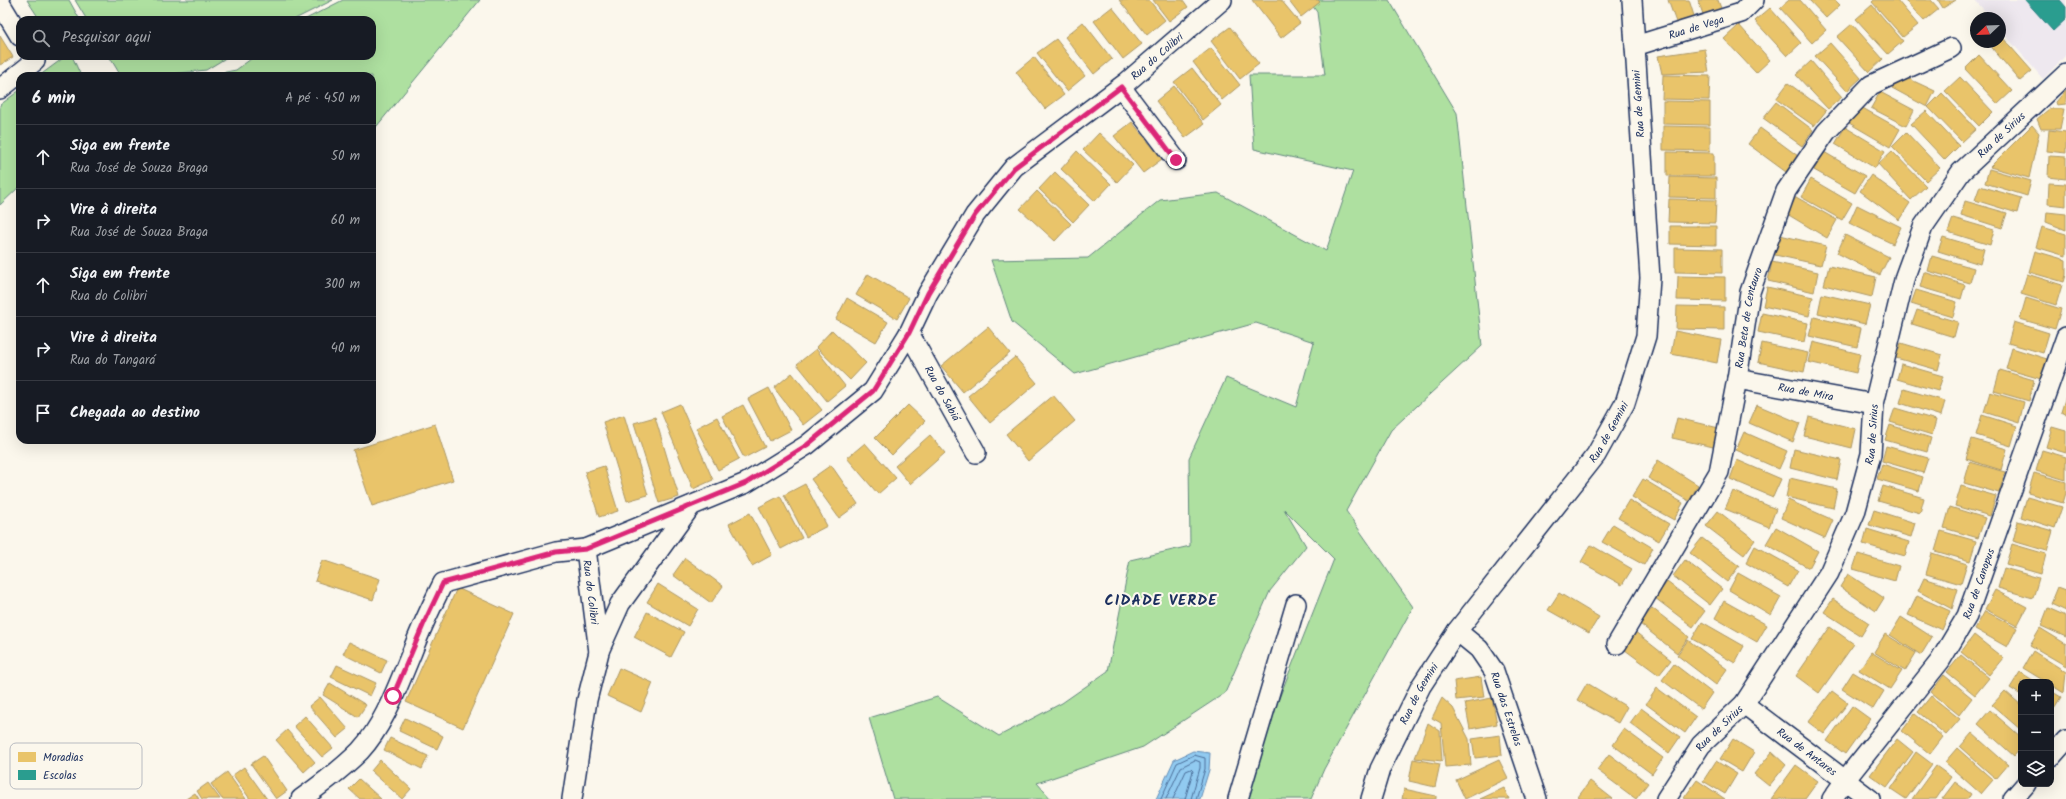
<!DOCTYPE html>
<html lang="pt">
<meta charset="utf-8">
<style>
:root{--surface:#171b24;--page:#242831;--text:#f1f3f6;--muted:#9ea1a6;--line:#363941}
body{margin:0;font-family:Kalam,sans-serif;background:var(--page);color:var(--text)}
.controls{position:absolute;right:12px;bottom:12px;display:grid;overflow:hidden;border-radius:8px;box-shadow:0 4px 16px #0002}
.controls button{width:36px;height:36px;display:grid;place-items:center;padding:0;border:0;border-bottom:1px solid var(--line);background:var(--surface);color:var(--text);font:20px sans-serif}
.compass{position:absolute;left:1970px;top:12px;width:36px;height:36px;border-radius:50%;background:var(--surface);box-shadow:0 4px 16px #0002;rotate:247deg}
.stop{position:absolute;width:12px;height:12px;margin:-9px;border:3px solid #db2777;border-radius:50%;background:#fff}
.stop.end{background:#db2777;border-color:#fff;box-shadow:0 1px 4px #0008}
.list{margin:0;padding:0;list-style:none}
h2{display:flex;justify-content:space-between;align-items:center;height:52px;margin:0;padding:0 16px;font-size:17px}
h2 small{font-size:13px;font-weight:400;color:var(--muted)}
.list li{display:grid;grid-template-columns:26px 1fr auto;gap:12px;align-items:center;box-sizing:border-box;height:64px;padding:0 16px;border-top:1px solid var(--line)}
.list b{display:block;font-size:15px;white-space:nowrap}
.list p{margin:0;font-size:13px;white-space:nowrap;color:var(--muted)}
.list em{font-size:13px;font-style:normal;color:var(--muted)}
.icon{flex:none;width:22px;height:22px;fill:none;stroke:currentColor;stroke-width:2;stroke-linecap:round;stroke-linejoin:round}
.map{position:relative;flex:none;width:2066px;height:799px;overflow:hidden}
.search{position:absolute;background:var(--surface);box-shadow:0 4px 16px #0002;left:16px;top:16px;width:360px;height:44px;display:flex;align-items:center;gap:10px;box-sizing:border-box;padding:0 14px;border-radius:12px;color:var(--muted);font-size:15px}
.panel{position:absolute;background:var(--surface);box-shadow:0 4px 16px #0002;left:16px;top:72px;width:360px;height:372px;border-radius:12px}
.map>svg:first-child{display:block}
.built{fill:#eee8ef}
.green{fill:#aee0a0;stroke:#64887f}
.water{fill:#91caf0;stroke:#628cb6}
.homes{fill:#e9c46a;stroke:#ab9766}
.schools{fill:#2a9d8f;stroke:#267c80}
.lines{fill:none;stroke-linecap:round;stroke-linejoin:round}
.shore{stroke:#4a6d98;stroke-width:1}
.minor-casing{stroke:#1b2f5e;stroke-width:22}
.minor{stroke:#fbf7ec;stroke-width:19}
.route{stroke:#db2777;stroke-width:5}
.labels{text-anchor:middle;stroke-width:4;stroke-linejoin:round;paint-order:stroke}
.street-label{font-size:11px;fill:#1b2f5e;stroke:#fbf7ec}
.district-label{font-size:15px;font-weight:bold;letter-spacing:1px;fill:#1b2f5e;stroke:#fbf7ec}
.key{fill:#fbf7ec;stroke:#b8bbc1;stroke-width:1}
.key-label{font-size:11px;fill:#1b2f5e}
</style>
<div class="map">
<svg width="2066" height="799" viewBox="0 0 2066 799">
<rect width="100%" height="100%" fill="#fbf7ec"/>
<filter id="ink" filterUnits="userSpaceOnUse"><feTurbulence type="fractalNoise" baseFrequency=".025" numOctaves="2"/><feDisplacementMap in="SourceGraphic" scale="8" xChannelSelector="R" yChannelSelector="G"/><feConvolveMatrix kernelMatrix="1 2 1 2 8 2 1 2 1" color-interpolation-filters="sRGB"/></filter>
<g filter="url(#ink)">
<path class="built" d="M1975,0h91v55l-23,24 -43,-50v-11h-9z"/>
<g class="green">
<path d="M27,0h42l11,20h-40z"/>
<path d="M75,0h258l-40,20h-206z"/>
<path d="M343,0h137l-108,132v-56h-166l30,-6 19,-14h117v-36h-68z"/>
<path d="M1308,0h81l68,113 25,233 -91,84 -45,81 67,96 -89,162 -13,30h-63l28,-93 58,-147 -50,-50 22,37 -36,45 -45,102 -82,54 -106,36 14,16h-158l-24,-81 68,-21 62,39 63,-33 46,-32 22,-111 60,-14 -1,-88 37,-80 70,29 18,-65 -58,-19 -181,51 -63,-52 -21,-62 97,-2 72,-58 58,-7 108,58 27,-80 -99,-22 -5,-74h76l-8,-63z"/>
<path d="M66,56h6l9,20h-42z"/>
<path d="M109,56h120l-23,14 -52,6h-33z"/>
<path d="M20,90v96l-20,19v-100z"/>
</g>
<path class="water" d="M1193,751l17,2 -1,17 -9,29h-44l18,-39z"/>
<g class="homes">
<path d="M1119,0h30l16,20 -18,15z"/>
<path d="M1153,0h30l5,7 -19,14z"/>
<path d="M1252,0h29l19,23 -19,15z"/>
<path d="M1288,0h30l2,2 -19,15z"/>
<path d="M1668,0h21l6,19 -18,6z"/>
<path d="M1698,0h20l4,11 -18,6z"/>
<path d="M1789,0h11l26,30 -14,13 -32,-35z"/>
<path d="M1809,0h26l5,5 -14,13z"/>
<path d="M1874,0h23l21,25 -15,12 -31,-35z"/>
<path d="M1905,0h26l8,9 -15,12z"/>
<path d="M1938,0h18l-13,8z"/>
<path d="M1872,5l31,36 -15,13 -32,-35z"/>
<path d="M1112,7l30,37 -19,15 -29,-38z"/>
<path d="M1770,8l31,35 -14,13 -32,-35z"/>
<path d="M1083,22l29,37 -18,15 -29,-37z"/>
<path d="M1852,24l31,35 -14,13 -32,-35z"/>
<path d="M1739,25l31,35 -14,13 -32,-34z"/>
<path d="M1230,27l29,37 -19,15 -29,-38z"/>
<path d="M0,36l13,21 -13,8z"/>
<path d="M2003,38l29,33 -12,10 -28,-33z"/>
<path d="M1056,39l29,37 -18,15 -30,-38z"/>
<path d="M1830,43l31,35 -14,13 -32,-35z"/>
<path d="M1211,48l29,37 -18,15 -29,-38z"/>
<path d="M1705,49l4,23 -47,2 -4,-18z"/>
<path d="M1979,55l33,36 -14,13 -33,-35z"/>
<path d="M1034,57l30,38 -19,14 -29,-37z"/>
<path d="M1811,61l31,36 -14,12 -32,-34z"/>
<path d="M1192,68l29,37 -18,15 -29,-38z"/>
<path d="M1663,75l47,1 -1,24 -47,-1z"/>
<path d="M1905,77l30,14 -8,16 -35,-19z"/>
<path d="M1960,77l33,35 -14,14 -34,-35z"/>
<path d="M1788,83l38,28 -12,15 -38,-27z"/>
<path d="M1174,86l30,38 -19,14 -29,-37z"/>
<path d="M2066,90v14l-9,1 -1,-3z"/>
<path d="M1880,92l34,18 -8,16 -35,-18z"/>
<path d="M1942,93l34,36 -14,13 -34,-35z"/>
<path d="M1663,101l47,1v23l-47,-1z"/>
<path d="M1776,102l37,28 -11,16 -39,-28z"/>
<path d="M1859,106l41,23 -10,18 -41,-24z"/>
<path d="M2049,109h15l-4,20h-19l-4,-10z"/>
<path d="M1926,111l33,35 -14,14 -34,-36z"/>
<path d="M1132,122l30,37 -19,14 -29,-37z"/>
<path d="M2032,125l7,8 -10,45 -39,-11z"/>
<path d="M1663,126l47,1v24l-47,-1z"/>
<path d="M1845,127l40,24 -10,17 -40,-24z"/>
<path d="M1760,128l38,28 -12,16 -38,-28z"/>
<path d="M2049,130l17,2v21l-19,-2z"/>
<path d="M1906,132l34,36 -14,13 -34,-35z"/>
<path d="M1099,133l34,32 -16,17 -34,-32z"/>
<path d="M1077,151l34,33 -16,17 -34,-32z"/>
<path d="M1892,151l34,35 -15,14 -33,-36z"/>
<path d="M1667,152l47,1v23h-47z"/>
<path d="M1824,152l41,24 -10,17 -41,-23z"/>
<path d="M2049,156l17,1v22l-18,-2z"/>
<path d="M1989,169l42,12 -4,15 -42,-13z"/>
<path d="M1055,172l34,33 -16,17 -34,-33z"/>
<path d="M1871,175l39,28 -11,17 -39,-29z"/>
<path d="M1670,177l46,1v20l-47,-1z"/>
<path d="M1811,179l41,24 -10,17 -41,-23z"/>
<path d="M2049,183l17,1v22l-18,-2z"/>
<path d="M1980,186l41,12 -4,15 -42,-13z"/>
<path d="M1037,191l34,33 -16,17 -35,-32z"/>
<path d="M1796,197l41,23 -10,18 -40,-24z"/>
<path d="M1669,199l47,1 -1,23 -47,-1z"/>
<path d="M1965,201l42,12 -5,15 -41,-13z"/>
<path d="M1857,205l44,22 -8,17 -44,-21z"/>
<path d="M2047,212l19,2v16l-20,-8z"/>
<path d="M1953,218l41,12 -4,15 -42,-13z"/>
<path d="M1670,226h46v19l-46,-1z"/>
<path d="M2042,227l24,7v22l-30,-9z"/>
<path d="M1780,235l46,11 -5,19 -46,-10z"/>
<path d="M1845,235l44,22 -9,18 -43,-22z"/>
<path d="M1943,237l41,12 -4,15 -42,-13z"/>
<path d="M1675,248l47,1v24l-47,-1z"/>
<path d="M2035,251l31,9v15l-2,7 -35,-10z"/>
<path d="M1932,256l42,12 -4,15 -42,-12z"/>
<path d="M1772,262l46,10 -4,20 -46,-11z"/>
<path d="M1829,266l47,11 -4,20 -48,-12z"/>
<path d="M1924,272l41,13 -4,14 -41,-12z"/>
<path d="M868,274l41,24 -12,21 -41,-24z"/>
<path d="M2027,274l35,11 -6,20 -35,-11z"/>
<path d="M1678,276l47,1v24l-48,-1z"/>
<path d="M1767,287l46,10 -4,19 -46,-10z"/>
<path d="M1916,290l41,12 -4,15 -42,-13z"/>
<path d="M1822,294l48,11 -5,19 -47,-11z"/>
<path d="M847,298l41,24 -12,20 -40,-23z"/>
<path d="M2026,298l35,11 -6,20 -35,-10z"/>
<path d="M1677,306l47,1v23l-48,-1z"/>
<path d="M1917,310l41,12 -4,15 -42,-13z"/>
<path d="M1762,313l46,10 -4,19 -46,-10z"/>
<path d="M1814,317l47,11 -4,19 -48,-11z"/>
<path d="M2014,322l35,11 -6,20 -35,-10z"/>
<path d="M988,327l22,26 -47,39 -22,-26z"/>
<path d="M832,330l34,33 -16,17 -34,-33z"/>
<path d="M1675,331l46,9 -4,23 -46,-9z"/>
<path d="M1813,342l47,12 -4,19 -48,-11z"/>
<path d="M1762,343l46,10 -4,19 -46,-10z"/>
<path d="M1901,343l41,12 -4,15 -42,-12z"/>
<path d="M2012,348l35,11 -6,20 -35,-10z"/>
<path d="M816,349l29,37 -18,15 -30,-37z"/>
<path d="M1015,357l22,26 -47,40 -22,-27z"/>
<path d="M1901,364l42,12 -5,15 -41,-12z"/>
<path d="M2000,370l34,10 -5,21 -35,-10z"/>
<path d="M792,373l30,37 -19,15 -29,-37z"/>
<path d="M769,388l22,42 -21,11 -22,-42z"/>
<path d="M1904,389l41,12 -4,15 -41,-13z"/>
<path d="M1990,392l34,10 -5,21 -35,-11z"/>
<path d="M1053,395l22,26 -47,40 -22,-27z"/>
<path d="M2066,396v18l-5,-2z"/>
<path d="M680,404l33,76 -20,9 -32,-77z"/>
<path d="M743,405l22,42 -21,11 -22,-42z"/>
<path d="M908,405l17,16 -33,34 -17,-17z"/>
<path d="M1757,405l43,18 -7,19 -44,-19z"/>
<path d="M1895,408l41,12 -4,15 -42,-13z"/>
<path d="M624,415l24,80 -21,6 -24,-79z"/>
<path d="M1982,415l35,11 -6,20 -35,-11z"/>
<path d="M655,417l24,80 -20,6 -25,-80z"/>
<path d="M717,417l22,42 -21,11 -22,-42z"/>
<path d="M1809,417l47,12 -4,19 -48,-12z"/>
<path d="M1677,418l46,11 -5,19 -46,-10z"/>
<path d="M435,424l18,56 -81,26 -19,-56z"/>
<path d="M1890,425l41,13 -4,14 -42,-12z"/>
<path d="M2052,427l14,4v22l-20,-6z"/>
<path d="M1744,432l43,19 -8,18 -43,-19z"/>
<path d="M930,435l15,18 -35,31 -15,-18z"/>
<path d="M1972,439l35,10 -6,21 -35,-11z"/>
<path d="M865,443l31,35 -18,16 -31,-36z"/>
<path d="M1886,446l42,12 -5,15 -41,-12z"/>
<path d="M1794,449l47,11 -4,20 -47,-12z"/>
<path d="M2042,450l24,7v23l-30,-9z"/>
<path d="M1658,460l40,25 -9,16 -41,-23z"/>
<path d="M1737,460l44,19 -8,18 -43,-18z"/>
<path d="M1970,462l35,10 -6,21 -35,-10z"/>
<path d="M1882,464l41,13 -4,14 -42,-12z"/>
<path d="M831,465l27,39 -19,14 -28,-39z"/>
<path d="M604,466l14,45 -19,6 -14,-45z"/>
<path d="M2034,473l32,9v11l-3,10 -35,-10z"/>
<path d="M1790,478l47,11 -4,19 -47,-11z"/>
<path d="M1643,479l40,24 -9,17 -42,-23z"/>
<path d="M805,484l22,42 -21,11 -22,-42z"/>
<path d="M1883,486l41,12 -4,15 -42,-12z"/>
<path d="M1961,486l35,10 -6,20 -35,-10z"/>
<path d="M1733,491l43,18 -7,18 -44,-18z"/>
<path d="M780,496l22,42 -21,11 -22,-42z"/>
<path d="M2027,497l35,10 -7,21 -34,-11z"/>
<path d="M1629,500l40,24 -10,17 -41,-23z"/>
<path d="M1788,500l45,20 -8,18 -44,-20z"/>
<path d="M1950,507l35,11 -7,20 -34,-10z"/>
<path d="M1874,510l41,13 -4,14 -42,-12z"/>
<path d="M1718,511l37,29 -11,15 -38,-29z"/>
<path d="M750,513l22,42 -20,11 -23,-42z"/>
<path d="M2018,521l35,10 -6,20 -34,-10z"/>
<path d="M1613,524l40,24 -9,17 -42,-23z"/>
<path d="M1776,527l42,24 -9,17 -43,-24z"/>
<path d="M1867,529l42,13 -4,14 -42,-12z"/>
<path d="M1941,531l35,10 -6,20 -35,-10z"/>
<path d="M1702,538l37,28 -12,16 -37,-29z"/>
<path d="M2012,544l34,10 -5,20 -35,-10z"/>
<path d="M1591,545l41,24 -10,16 -41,-23z"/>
<path d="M1755,546l43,24 -10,17 -42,-24z"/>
<path d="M1932,553l35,11 -6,20 -35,-10z"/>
<path d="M1858,554l41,12 -4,15 -42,-12z"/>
<path d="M685,558l38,28 -12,17 -38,-28z"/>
<path d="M322,560l58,19 -7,21 -58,-19z"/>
<path d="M1685,560l37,29 -12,16 -37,-29z"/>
<path d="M2004,568l35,10 -6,20 -35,-10z"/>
<path d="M1738,573l43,24 -10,18 -42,-25z"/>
<path d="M1848,574l36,24 -8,13 -36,-24z"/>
<path d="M1924,578l34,11 -6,20 -34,-18z"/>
<path d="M1667,582l38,29 -12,16 -38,-29z"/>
<path d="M658,584l40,25 -10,17 -41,-24z"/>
<path d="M2058,587l8,3v21l-15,-7z"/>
<path d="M457,588l57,26 -51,114 -57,-26z"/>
<path d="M1995,590l32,17 -10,19 -32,-17z"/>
<path d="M1559,593l40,24 -10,16 -41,-23z"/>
<path d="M1917,596l33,15 -8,19 -34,-15z"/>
<path d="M1833,599l36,24 -8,13 -37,-24z"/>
<path d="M1724,601l43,24 -10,17 -42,-24z"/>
<path d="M1652,608l37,29 -12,16 -37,-29z"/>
<path d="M2048,608l18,8v21l-25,-11z"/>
<path d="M1985,611l32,17 -10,19 -32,-18z"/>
<path d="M647,612l37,20 -13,25 -37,-20z"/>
<path d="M1901,617l31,20 -11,18 -31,-20z"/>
<path d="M1702,622l42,24 -9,17 -43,-24z"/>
<path d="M1830,627l24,17 -35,49 -23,-17z"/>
<path d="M2040,628l26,16v22l-36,-21z"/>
<path d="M1634,631l37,29 -12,15 -38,-28z"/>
<path d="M1885,634l31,19 -11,18 -31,-19z"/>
<path d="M1974,635l29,23 -14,17 -28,-23z"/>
<path d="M1688,640l39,29 -11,16 -39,-30z"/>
<path d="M349,642l38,18 -6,13 -38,-19z"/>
<path d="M2033,651l33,21 -2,21 -13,-8v-3h-5l-23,-14z"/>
<path d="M1871,652l31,19 -12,18 -31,-19z"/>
<path d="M1961,655l28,23 -14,17 -28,-23z"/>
<path d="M1674,664l38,29 -11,16 -39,-29z"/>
<path d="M337,665l39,18 -6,13 -39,-19z"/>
<path d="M619,668l34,15 -12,29 -34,-16z"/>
<path d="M1853,672l31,19 -11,18 -31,-20z"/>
<path d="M2020,672l16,10h-15v13l-11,-7z"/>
<path d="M1944,675l28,23 -13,17 -28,-23z"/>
<path d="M1481,677l3,20 -28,3 -2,-19z"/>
<path d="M330,683l36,22 -8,12 -35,-22z"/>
<path d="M1587,683l40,24 -9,16 -41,-23z"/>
<path d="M1657,688l39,29 -11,16 -39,-29z"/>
<path d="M1832,691l16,12 -24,31 -16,-12z"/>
<path d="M2005,691l16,14v25l-29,-25z"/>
<path d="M2051,691l10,6 -10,16z"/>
<path d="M1931,696l29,23 -14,16 -28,-23z"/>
<path d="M320,697l28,32 -11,9 -28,-32z"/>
<path d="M1442,698l11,10 16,31 2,26 -26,2 -4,-44 -9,-5z"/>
<path d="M1492,698l5,26 -27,5 -5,-26z"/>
<path d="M1852,706l18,13 -25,35 -18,-13z"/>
<path d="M1641,708l39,29 -11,16 -39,-30z"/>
<path d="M1990,710l31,27v11l-7,8 -36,-32z"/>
<path d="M1915,714l28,23 -13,17 -28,-23z"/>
<path d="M305,716l28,32 -11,9 -28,-31z"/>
<path d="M405,718l38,18 -6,13 -38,-18z"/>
<path d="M1428,723l12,8 2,30 -27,-3z"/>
<path d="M1624,729l39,29 -11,16 -39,-29z"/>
<path d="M287,730l28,32 -11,10 -28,-32z"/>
<path d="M1972,733l36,32 -12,14 -36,-32z"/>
<path d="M1500,735l2,20 -27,3 -3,-19z"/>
<path d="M390,738l38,18 -6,13 -38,-19z"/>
<path d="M1733,739l21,13 -12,20 -22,-13z"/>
<path d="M1897,739l16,13 -26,35 -17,-12z"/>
<path d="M1957,748l36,32 -12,14 -36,-32z"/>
<path d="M1772,752l14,13 -17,21 -15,-12z"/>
<path d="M1916,752l16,12 -26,35 -15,-10z"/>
<path d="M1609,754l39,29 -12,16 -39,-29z"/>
<path d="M263,756l24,35 -11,8 -25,-35z"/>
<path d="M1413,759l27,5 -5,23 -26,-6z"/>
<path d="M380,760l31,29 -9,10 -31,-28z"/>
<path d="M1499,760l9,18 -43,21 -9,-19z"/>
<path d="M1716,761l21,13 -12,20 -22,-13z"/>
<path d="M1796,765l22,16 -13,18h-34z"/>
<path d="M1936,766l15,11 -15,22h-24z"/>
<path d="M244,767l23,32h-17l-17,-24z"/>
<path d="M227,772l19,27h-24l-11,-15z"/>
<path d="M359,779l22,20h-21l-11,-10z"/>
<path d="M1697,780l28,19h-39l-2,-1z"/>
<path d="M1590,781l23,18h-32l-3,-2z"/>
<path d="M1955,782l16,12 -3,5h-26z"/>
<path d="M208,783l12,16h-18l-5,-8z"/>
<path d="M1504,788l5,11h-29z"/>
<path d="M1404,789l32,7v3h-34z"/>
<path d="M195,793l4,6h-13z"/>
</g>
<path class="schools" d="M2025,0h35l6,7v12l-13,12z"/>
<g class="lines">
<g class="shore">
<path d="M1161,799l16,-36 17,-8 11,3v11l-9,30"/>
<path d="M1166,799l15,-32 14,-7 5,2v6l-9,31"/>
<path d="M1173,799l13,-28 5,-2 2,2 -8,28"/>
</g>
<g class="minor-casing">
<g id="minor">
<path d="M0,3l20,33"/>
<path id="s1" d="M1635,46l106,-33 13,-13"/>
<path d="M1121,87l55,73"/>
<path d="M0,89l35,-28 -3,-5"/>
<path id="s2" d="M909,333l67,120"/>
<path id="s3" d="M1737,379l137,25"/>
<path id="s4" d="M1457,631l22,18 15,22 43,128"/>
<path id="s5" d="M1617,644l102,-172 18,-93 13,-87 36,-101 40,-59 45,-47 80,-37"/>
<path d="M599,651l21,-47 71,-98"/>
<path id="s6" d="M1744,704l126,95"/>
<path d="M2051,757l15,-17"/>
<path id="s7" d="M301,799c21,-15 41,-30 59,-48 25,-27 38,-66 52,-99 9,-24 20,-47 31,-69l113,-31 30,-3 160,-66 61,-38 66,-54 36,-58 19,-40 47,-78 39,-48 113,-85 95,-82"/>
<path d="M572,799l15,-99 12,-48 -13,-103"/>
<path d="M1238,799l58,-195"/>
<path id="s8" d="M1371,799l9,-30 41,-83 36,-55 139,-176 29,-52 21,-67 4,-58 -18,-278"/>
<path id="s9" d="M1666,799l35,-54 43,-41 85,-131 26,-60 16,-59 3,-50 31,-128 18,-49 38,-55 105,-98"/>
<path id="s10" d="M1832,799l14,-20 94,-118 27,-45 99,-279"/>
<path d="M2013,799l13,-15"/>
</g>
</g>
<use href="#minor" class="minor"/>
</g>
</g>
<g class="lines" filter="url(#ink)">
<path class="route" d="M393,696l31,-73 19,-40 113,-31 30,-3 160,-66 61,-38 66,-54 36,-58 19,-40 47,-78 39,-47 107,-81 55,73"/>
</g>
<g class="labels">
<g class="street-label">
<text dy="4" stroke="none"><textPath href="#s1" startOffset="64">Rua de Vega</textPath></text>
<text dy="4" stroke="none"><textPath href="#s7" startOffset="1188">Rua do Colibri</textPath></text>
<text transform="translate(1638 104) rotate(-94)" y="4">Rua de Gemini</text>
<text dy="4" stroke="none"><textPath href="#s9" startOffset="762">Rua de Sirius</textPath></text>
<text dy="4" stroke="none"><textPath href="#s5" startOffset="357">Rua Beta de Centauro</textPath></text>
<text dy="4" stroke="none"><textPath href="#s3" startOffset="70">Rua de Mira</textPath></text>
<text dy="4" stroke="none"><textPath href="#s2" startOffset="69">Rua do Sabiá</textPath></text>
<text dy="4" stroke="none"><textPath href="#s8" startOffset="440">Rua de Gemini</textPath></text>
<text dy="4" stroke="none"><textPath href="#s9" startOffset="426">Rua de Sirius</textPath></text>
<text dy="4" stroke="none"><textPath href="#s10" startOffset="262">Rua de Canopus</textPath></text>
<text transform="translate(591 592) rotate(83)" y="4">Rua do Colibri</text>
<text dy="4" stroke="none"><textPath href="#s8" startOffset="116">Rua de Gemini</textPath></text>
<text dy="4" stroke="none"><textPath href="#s4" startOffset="95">Rua das Estrelas</textPath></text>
<text dy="4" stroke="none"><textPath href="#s9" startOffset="89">Rua de Sirius</textPath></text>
<text dy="4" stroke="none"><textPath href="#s6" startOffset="79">Rua de Antares</textPath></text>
</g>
<g class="district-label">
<text x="1161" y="605">CIDADE VERDE</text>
</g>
</g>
<rect x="10" y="743" width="132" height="46" rx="6" class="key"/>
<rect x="18" y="752" width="18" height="10" fill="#e9c46a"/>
<rect x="18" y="770" width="18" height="10" fill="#2a9d8f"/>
<g class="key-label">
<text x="43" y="761">Moradias</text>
<text x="43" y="779">Escolas</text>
</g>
</svg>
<div class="controls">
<button>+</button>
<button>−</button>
<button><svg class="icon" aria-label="layers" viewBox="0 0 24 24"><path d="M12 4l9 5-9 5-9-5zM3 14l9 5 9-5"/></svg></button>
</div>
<svg class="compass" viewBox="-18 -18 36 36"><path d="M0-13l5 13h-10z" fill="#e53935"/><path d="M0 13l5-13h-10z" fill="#9ea1a6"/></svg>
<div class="stop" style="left:393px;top:696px"></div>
<div class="stop end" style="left:1176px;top:160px"></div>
<div class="search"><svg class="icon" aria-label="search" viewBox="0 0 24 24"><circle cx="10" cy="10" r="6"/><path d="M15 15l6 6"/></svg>Pesquisar aqui</div>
<section class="panel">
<h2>6 min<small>A pé · 450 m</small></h2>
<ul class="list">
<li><svg class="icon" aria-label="ahead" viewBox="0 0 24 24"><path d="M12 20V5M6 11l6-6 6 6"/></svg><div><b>Siga em frente</b><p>Rua José de Souza Braga</p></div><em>50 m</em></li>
<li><svg class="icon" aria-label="right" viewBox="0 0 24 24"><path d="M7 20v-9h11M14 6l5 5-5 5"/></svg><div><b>Vire à direita</b><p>Rua José de Souza Braga</p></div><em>60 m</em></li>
<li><svg class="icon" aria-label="ahead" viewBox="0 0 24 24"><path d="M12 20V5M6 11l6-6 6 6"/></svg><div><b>Siga em frente</b><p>Rua do Colibri</p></div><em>300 m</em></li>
<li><svg class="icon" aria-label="right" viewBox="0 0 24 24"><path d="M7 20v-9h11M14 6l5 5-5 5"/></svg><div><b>Vire à direita</b><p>Rua do Tangará</p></div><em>40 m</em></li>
<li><svg class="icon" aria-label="arrive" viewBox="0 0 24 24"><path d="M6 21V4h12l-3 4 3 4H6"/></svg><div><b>Chegada ao destino</b></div></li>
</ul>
</section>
</div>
